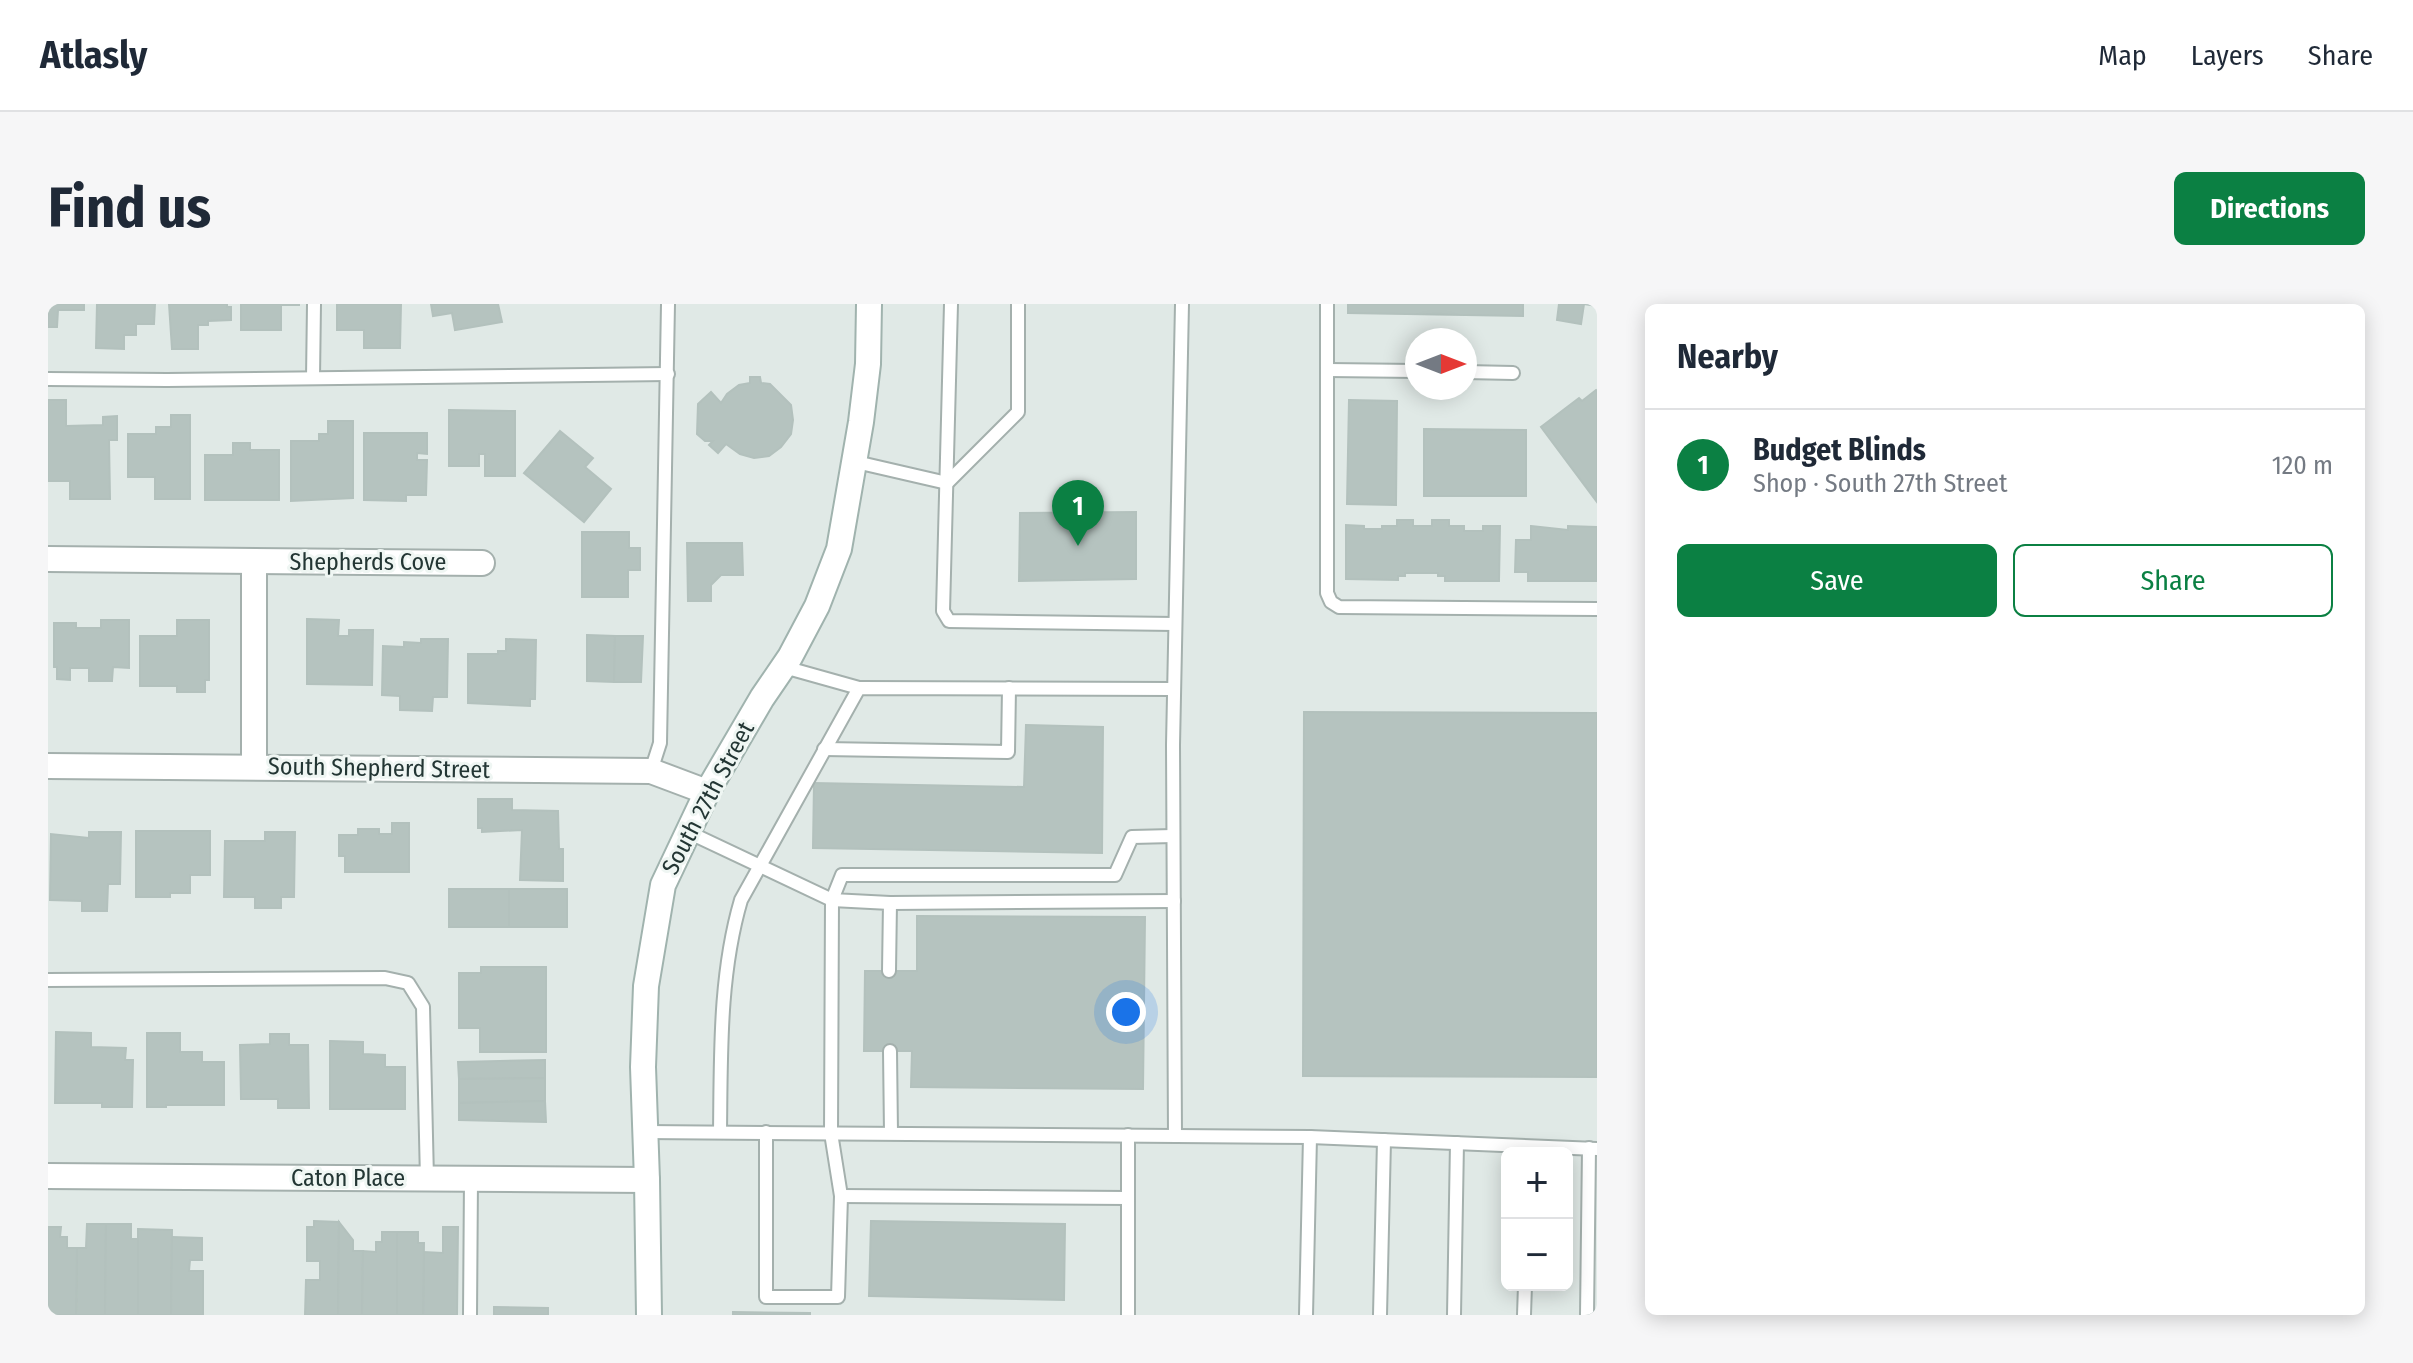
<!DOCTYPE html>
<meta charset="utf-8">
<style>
:root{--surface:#fff;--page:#f6f6f7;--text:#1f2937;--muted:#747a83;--line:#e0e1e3;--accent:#0b8043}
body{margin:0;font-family:"Fira Sans Condensed",sans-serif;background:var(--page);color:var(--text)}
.controls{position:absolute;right:24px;bottom:24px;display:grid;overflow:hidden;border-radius:12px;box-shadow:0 4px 20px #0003}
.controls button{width:72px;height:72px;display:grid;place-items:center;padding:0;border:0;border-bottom:2px solid var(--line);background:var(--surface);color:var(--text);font:40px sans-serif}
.compass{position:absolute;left:1357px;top:24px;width:72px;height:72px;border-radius:50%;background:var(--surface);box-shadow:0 4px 20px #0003;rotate:90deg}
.you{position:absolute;left:1078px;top:708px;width:28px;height:28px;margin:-20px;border:6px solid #fff;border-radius:50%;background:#1a73e8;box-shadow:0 0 0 12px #1a73e833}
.badge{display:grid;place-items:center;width:52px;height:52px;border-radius:50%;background:var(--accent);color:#fff;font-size:26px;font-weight:700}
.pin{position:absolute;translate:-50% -66px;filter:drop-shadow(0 2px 4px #0008)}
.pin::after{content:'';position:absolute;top:42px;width:28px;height:24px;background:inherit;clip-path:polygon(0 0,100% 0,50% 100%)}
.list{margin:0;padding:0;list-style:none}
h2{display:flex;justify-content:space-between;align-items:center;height:104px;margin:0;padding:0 32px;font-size:34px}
h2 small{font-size:26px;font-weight:400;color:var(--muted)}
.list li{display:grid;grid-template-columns:52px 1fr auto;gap:24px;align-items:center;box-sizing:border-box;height:112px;padding:0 32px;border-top:2px solid var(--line)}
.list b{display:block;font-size:30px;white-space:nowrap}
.list p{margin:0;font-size:26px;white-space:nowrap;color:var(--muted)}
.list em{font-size:26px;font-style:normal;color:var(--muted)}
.actions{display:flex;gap:16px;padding:24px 32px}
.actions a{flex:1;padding:18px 0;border:2px solid var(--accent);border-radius:12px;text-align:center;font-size:28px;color:var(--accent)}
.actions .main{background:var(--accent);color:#fff}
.map{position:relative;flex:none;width:1549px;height:1011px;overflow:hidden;border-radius:12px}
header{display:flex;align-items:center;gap:48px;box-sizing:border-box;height:112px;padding:0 40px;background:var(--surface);border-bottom:2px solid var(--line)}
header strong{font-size:38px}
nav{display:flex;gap:44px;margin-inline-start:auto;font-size:28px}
.intro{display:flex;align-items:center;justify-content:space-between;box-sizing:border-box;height:192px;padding:0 48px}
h1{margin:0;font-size:56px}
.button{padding:20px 36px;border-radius:12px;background:var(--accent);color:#fff;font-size:28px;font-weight:700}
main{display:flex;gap:48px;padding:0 48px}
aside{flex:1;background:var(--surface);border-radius:12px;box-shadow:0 4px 20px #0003}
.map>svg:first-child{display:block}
.building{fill:#b5c3bf;stroke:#b3c1bd;stroke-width:2}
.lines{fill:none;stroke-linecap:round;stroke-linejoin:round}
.service-casing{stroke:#a4b0ad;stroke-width:16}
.minor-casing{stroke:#a4b0ad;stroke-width:28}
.secondary-casing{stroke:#a0b3ae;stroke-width:28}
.service{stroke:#fff;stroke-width:12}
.minor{stroke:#fff;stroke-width:24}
.secondary{stroke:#fff;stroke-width:24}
.labels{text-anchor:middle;stroke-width:6;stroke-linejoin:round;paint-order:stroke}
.street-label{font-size:24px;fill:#233634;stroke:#eff6f3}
</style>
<header>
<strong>Atlasly</strong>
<nav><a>Map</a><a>Layers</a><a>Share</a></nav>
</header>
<div class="intro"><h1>Find us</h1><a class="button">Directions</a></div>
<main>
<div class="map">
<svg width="1549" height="1011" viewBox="0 0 1549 1011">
<rect width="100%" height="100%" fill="#e0e9e6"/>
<g class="building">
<path d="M0,0h36v6h-26l-1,17h-9z"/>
<path d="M49,0h58l-1,20h-18v11h-12v14l-28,-1z"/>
<path d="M121,0h58v3h4v13l-23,1v4h-10v24h-26z"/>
<path d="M193,0h58v1h-18v25h-40z"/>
<path d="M289,0h64l-1,44h-36v-18h-27z"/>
<path d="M383,0h67l4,18 -47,8 -3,-17 -19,3z"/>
<path d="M1300,0h175v12l-175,-3z"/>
<path d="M1511,0h38v2l-13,-2 -3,20 -24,-4z"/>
<path d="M702,73h10l1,6 9,1 21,21 2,15 -2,14 -10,13 -12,9 -15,2 -14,-4 -14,-10 -8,9 -9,-8 4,-4h-8l-8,-7 1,-30 13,-12 10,11 6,-9 12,-9 11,-2z"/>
<path d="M1548,86l1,1v111l-56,-75 38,-29 3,3z"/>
<path d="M0,96h18v26l37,-1v-8l14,-1v24h-8l1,59h-40v-18h-22z"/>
<path d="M1301,96l48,1 -1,104 -49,-1z"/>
<path d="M401,106l66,1v65h-30v-22h-6v12h-30z"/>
<path d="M123,111h19v84h-35v-22h-27v-43h28v-7h15z"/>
<path d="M280,117h25v77l-62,3v-60h28v-7h9z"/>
<path d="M1376,125l102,1v66h-102z"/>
<path d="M512,127l33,27 -8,9 26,22 -27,33 -60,-49z"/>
<path d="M316,129h63v21l-10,-1v7h10l-1,35h-20v6l-42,-1z"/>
<path d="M185,139h17v7h29v50h-74v-45h28z"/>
<path d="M1088,208v67l-117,2 1,-68z"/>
<path d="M1349,216h16v6h19v-6h17v6h15v5h19v-5h17l-1,55h-54v-5h-7v-3h-33v3h-7v4l-52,-1v-54l18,1v3h18v-3h15z"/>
<path d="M1483,222l37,4v-4l29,1v54h-69v-9h-13l1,-32h15z"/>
<path d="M534,228h47v16h11v22h-12v27h-46z"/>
<path d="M639,239h55l1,32h-22l-10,10v16h-23z"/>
<path d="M259,315l32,1 -1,16h11v-6h24l-1,55 -65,-1z"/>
<path d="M53,316h28v48l-16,-1 -1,14h-23v-13h-19v12l-13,-1v-12h-3v-44h22v5h25z"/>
<path d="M129,316h32v60h-4v12h-28v-6h-37v-50h37z"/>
<path d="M539,331l28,1 -1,46 -27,-1z"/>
<path d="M567,332h28l-2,46h-27z"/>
<path d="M373,335h27l-1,58h-14l-1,14 -32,-1v-14l-18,-1 1,-49 21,1v-5l17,1z"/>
<path d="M458,335l30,1 -1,59h-5v7l-62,-3v-49h30v-3h8z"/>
<path d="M1256,408l293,1v364l-294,-1z"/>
<path d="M978,421l77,2 -1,126 -289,-5 1,-65 210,4z"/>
<path d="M430,495h34v11l46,1 1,38h4v32l-43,-1 2,-50 -40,2v-4h-4z"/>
<path d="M344,519h17v49h-64v-16h-6v-21h19v-6h21v5h13z"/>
<path d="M88,527h74v44h-20v18h-20v4h-34z"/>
<path d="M41,528h32l-1,52h-12l-1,27h-25v-10l-32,-1 1,-66 38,4z"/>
<path d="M217,528h30l-1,65h-13v11h-26v-11h-31l1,-56h40z"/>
<rect x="401" y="585" width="60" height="38"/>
<rect x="461" y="585" width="58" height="38"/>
<path d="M869,612l228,1 -2,172 -232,-2 1,-36h-48l1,-80h52z"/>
<path d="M433,663h65v85h-66v-24h-21v-55h22z"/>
<path d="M8,728l35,1v14l35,1 -1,12h8l-1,47h-30v-4h-47z"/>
<path d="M99,729h33v19h22v10h22v43h-58v2h-19z"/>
<path d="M222,730h19v11h19l1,63h-31v-9h-37l-1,-54 30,-1z"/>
<path d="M282,737l33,1v12l22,1v12h20v42h-75z"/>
<path d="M497,756v18l-86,1 -1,-17z"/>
<path d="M497,774v23l-86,2v-24z"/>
<path d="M497,797l1,21 -87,-2v-17z"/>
<path d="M266,917l25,1 -1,93h-33l1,-35h14v-19h-13v-34h7z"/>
<path d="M823,917l194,3 -1,76 -195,-4z"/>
<path d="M291,918l14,18v11h10l-1,64h-24z"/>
<path d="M39,920h19l-1,91h-29l1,-67h9z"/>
<path d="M58,920h25v15h7v76h-33z"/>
<path d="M0,923h13l-1,10h7v11h10l-1,67h-28z"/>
<path d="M395,923h15l-1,88h-34l1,-63 19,1z"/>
<path d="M90,925l34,1 -1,85h-33z"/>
<path d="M334,928h15v83h-35l1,-64 13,1v-10h6z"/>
<path d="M349,928h21v11h6l-1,72h-26z"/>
<path d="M124,933l30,1v22h-12l-1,11h14v44h-32z"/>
<path d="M446,1003l54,1v7h-54z"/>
<path d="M685,1008l77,1v2h-77z"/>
</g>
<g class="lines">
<g class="service-casing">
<g id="service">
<path d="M903,0l-8,307 6,10 226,3"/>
<path d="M1279,0v289l4,9 8,5 258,2"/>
<path d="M1280,66l89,1"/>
<path d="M1417,68l48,1"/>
<path d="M265,74l1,-74"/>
<path d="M0,75l119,1 501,-6"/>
<path d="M808,158l91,21 71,-71v-108"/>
<path d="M736,363l75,21"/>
<path d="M776,445l184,3 1,-64"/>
<path d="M603,467l9,-28 8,-439"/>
<path d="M640,528l144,68 -1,233 10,63 -3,101h-72v-165"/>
<path d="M842,599l284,-2"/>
<path d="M841,667l1,-68 -58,-3 10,-25h273l17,-38 41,-1"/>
<path d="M0,676l337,-2 23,5 15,24 4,172"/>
<path d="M842,747l1,82"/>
<path d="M597,828l665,5 287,12"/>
<path d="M672,828c1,-77 -1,-157 21,-232l118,-212 315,1"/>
<path d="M1080,831v180"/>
<path d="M1127,832l-2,-391 9,-441"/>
<path d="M793,892l286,2"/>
<path d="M422,1011l1,-136"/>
<path d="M1258,1011l4,-178"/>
<path d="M1332,1011l4,-175"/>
<path d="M1406,1011l3,-172"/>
<path d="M1476,1011l1,-30"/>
<path d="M1539,1011l2,-167"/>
</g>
</g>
<g class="minor-casing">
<g id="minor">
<path d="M0,255l434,4"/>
<path d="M206,257v206"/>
<path d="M0,462l603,5 56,21"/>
<path d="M0,872l599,4"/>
</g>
</g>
<g class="secondary-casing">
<path id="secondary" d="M601,1011l-2,-135 -4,-113 3,-81 17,-101 44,-93 55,-94 28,-41 27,-51 22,-57 22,-127 7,-58 1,-60"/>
</g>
<use href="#service" class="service"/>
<use href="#minor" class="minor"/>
<use href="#secondary" class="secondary"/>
</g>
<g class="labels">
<g class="street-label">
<text x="320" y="266">Shepherds Cove</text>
<text transform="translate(331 464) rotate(1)" y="8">South Shepherd Street</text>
<text transform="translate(660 494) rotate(-62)" y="8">South 27th Street</text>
<text x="300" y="882">Caton Place</text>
</g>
</g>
</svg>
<div class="controls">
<button>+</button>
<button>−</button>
</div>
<svg class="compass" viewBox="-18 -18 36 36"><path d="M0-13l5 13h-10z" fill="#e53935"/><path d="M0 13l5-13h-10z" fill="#747a83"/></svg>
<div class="you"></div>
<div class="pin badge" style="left:1030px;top:242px">1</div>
</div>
<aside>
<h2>Nearby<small></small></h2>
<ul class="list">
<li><span class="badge">1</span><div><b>Budget Blinds</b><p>Shop · South 27th Street</p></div><em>120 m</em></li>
</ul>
<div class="actions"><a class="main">Save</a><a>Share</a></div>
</aside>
</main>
